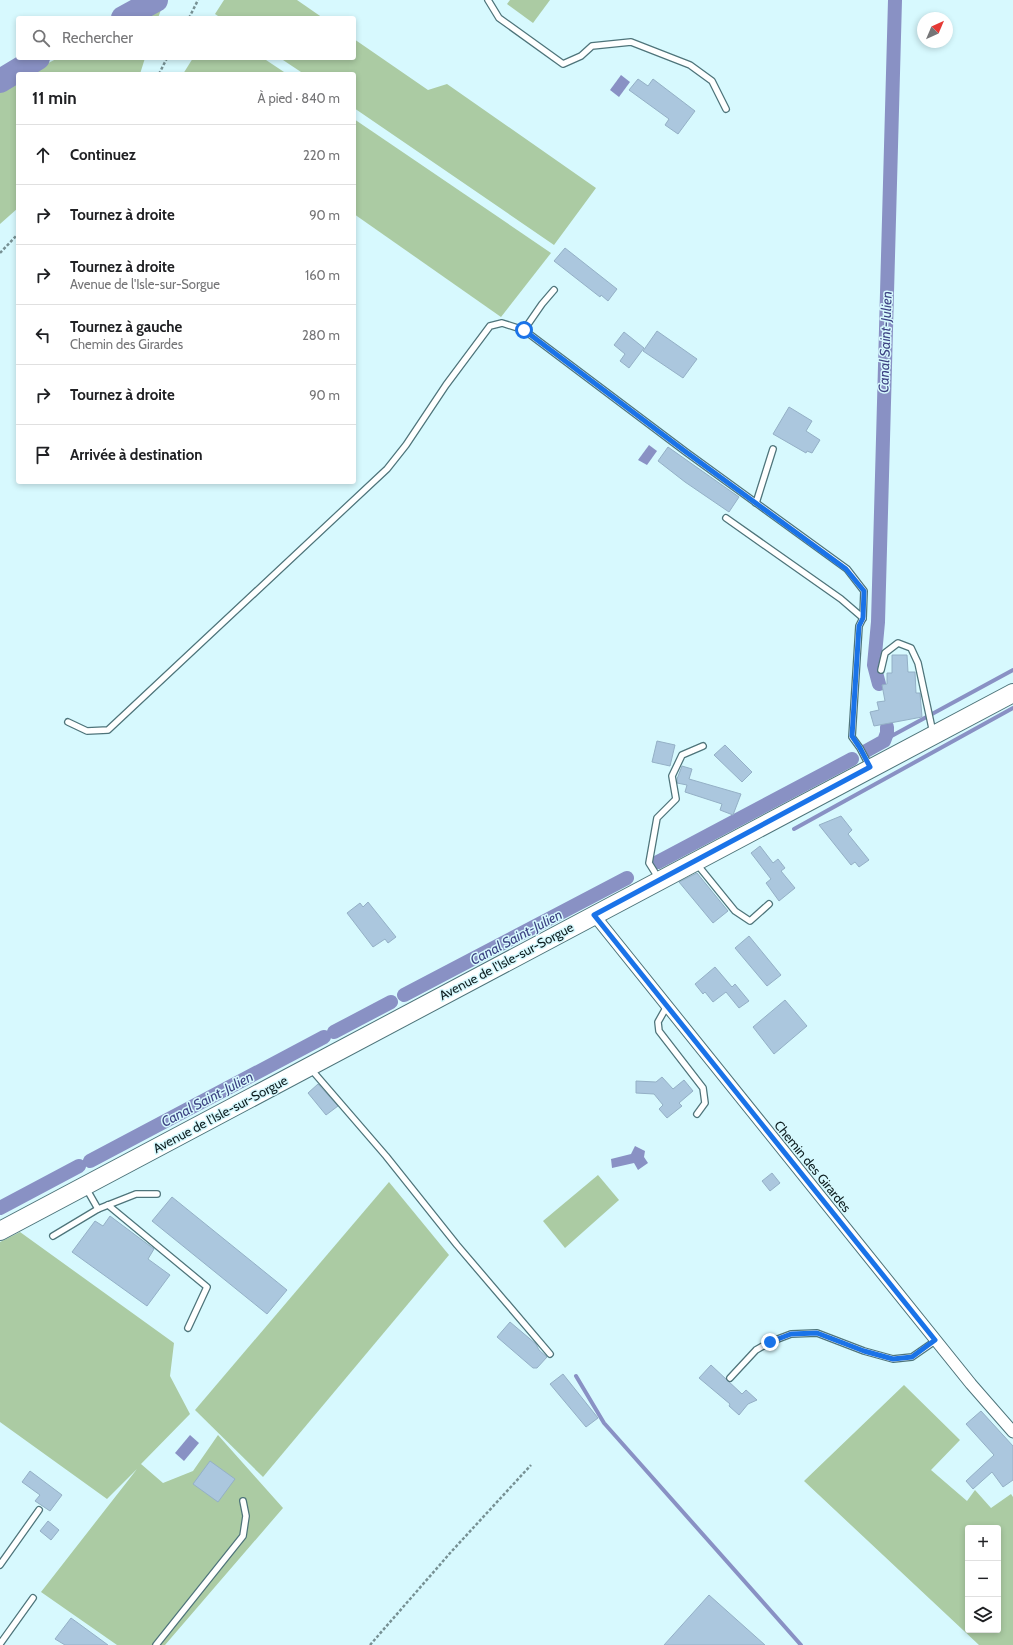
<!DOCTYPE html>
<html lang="fr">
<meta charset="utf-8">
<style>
:root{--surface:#fff;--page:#f2f2f2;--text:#202124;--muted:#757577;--line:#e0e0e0}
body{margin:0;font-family:Cabin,sans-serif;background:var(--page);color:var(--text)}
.controls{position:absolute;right:12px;bottom:12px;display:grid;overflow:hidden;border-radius:4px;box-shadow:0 2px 6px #0003}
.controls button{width:36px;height:36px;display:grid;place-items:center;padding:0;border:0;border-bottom:1px solid var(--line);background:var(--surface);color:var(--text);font:20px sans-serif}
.compass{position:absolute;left:917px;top:12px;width:36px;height:36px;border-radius:50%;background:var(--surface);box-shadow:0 2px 6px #0003;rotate:44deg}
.stop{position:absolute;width:12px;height:12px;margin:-9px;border:3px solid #1a73e8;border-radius:50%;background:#fff}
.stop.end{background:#1a73e8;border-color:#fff;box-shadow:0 1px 4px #0008}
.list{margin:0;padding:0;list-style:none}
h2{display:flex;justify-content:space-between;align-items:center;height:52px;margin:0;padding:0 16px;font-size:17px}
h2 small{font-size:13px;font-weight:400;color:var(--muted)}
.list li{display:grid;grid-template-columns:26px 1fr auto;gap:12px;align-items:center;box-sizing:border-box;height:60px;padding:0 16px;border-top:1px solid var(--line)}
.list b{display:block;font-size:15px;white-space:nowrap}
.list p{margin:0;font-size:13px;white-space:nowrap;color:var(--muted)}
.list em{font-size:13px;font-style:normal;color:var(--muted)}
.icon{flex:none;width:22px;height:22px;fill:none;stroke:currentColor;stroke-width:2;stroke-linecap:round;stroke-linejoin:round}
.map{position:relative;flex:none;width:1013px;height:1645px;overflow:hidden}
.search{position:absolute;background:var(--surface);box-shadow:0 2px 6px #0003;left:16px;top:16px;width:340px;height:44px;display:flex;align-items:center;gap:10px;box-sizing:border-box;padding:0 14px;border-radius:4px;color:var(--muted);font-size:15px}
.panel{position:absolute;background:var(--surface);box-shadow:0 2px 6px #0003;left:16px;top:72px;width:340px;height:412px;border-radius:4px}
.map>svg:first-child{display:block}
.green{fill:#abcba3;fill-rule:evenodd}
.water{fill:#8991c4}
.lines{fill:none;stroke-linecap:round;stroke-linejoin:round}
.stream{stroke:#8991c4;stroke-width:4}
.canal{stroke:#8991c4;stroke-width:14}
.river{stroke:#8991c4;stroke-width:24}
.building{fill:#abc7de;stroke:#94b0c6}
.lane-casing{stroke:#4e747a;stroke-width:8}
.street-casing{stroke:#4e747a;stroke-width:13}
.primary-casing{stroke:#4e747a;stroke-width:20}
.path{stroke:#779194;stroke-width:2.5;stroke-dasharray:3 2;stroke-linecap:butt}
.lane{stroke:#fff;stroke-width:5.5}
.street{stroke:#fff;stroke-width:11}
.primary{stroke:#fff;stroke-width:18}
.route{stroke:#1a73e8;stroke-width:5}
.labels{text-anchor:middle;stroke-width:3;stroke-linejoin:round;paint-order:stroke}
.street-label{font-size:13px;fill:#0e1e20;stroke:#d7f9fe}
.water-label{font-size:14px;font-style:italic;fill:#3d4383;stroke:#d7f9fe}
</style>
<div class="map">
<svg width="1013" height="1645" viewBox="0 0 1013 1645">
<rect width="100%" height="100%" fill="#d7f9fe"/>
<g class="green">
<path d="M224,0h73l26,18h-102l-6,-4z"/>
<path d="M510,0h40l-17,23 -26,-19z"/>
<path d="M162,7l-4,11h-19z"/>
<path d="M354,39l74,51 19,-6 149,104 -42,57 -200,-137v-34h-50l-24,-16h74z"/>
<path d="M58,58h87l-5,16h-113z"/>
<path d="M193,58h70l24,16h-104z"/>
<path d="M18,79v129l-18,16v-134z"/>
<path d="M354,119l197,134 -50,64 -147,-103z"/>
<path d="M598,1175l21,25 -54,48 -22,-27z"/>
<path d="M389,1182l60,73 -186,222 -68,-67z"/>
<path d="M20,1232l154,111 -4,33 20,38 -49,50 22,19 30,-12 25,-36 65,73 -118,137h-48l-76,-53 96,-123 -30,30 -107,-77v-180z"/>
<path d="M904,1385l56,55 -29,30 36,31 8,-11 16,18 20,-14 2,3v148h-34l-175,-164zM968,1528h30v102h-30z"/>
</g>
<g class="water">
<path d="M621,75l9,7 -11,15 -9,-7z"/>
<path d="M649,445l8,6 -10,14 -9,-5z"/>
<path d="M635,1146l10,5 -1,6 4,6 -10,7 -4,-7 -22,5 -1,-9 20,-5z"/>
<path d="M190,1435l9,8 -15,18 -9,-8z"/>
</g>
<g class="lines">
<g class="stream">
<path d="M886,739l127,-69"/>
<path d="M794,829l219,-121"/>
<path d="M576,1376l28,47 197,222"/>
</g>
<g class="canal">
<path d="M879,684l-5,-19 4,-43 17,-622"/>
<path d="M866,751l18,-10 3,-8v-6"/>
<path d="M658,862l194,-103"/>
<path d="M404,995l223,-117"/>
<path d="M334,1032l57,-30"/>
<path d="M90,1161l234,-124"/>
<path d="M0,1208l79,-42"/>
</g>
<g class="river">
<path d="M123,18l33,-18"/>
<path d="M0,81l38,-23"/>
</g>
</g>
<g class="building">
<path d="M638,79l10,7 5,-7 42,32 -17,23 -13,-9 4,-6 -40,-29z"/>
<path d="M565,248l52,41 -9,12 -7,-6 -1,2 -46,-36z"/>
<path d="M657,331l40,28 -14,19 -40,-27z"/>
<path d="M624,332l20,16 -15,20 -9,-7 5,-7 -11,-9z"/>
<path d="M789,407l23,14 -6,10 14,9 -8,13 -5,-2 -1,2 -33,-19z"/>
<path d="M668,447l71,50 -10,15 -44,-30 -27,-21z"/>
<path d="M892,655h15l1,17h7l1,21h4l2,24 -48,9 -4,-14 9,-2 -2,-8 8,-1 -3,-16 5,-1v-11h5z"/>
<path d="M657,741l18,4 -5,21 -18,-4z"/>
<path d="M725,745l27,27 -10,10 -28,-27z"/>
<path d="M682,766l10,3 -3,10 52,15 -8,21 -13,-5 2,-6 -37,-12 2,-7 -10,-2v-4z"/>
<path d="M841,816l11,14 -4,4 21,26 -10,7 -4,-5 -4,3 -32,-40z"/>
<path d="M760,846l13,17 5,-4 7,9 -4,3 14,17 -16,13 -13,-18 5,-4 -20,-26z"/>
<path d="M697,873l31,38 -15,12 -34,-41z"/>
<path d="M368,902l28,35 -8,6 -3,-4 -12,8 -26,-34 13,-10 3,4z"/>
<path d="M749,936l32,39 -14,11 -32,-38z"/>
<path d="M715,967l17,20 3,-3 14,17 -10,7 -13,-16 -13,10 -8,-10 -2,2 -8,-10z"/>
<path d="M785,1000l22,26 -33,28 -21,-27z"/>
<path d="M662,1077l11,12 11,-9 9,11 -14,12 3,3 -15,12 -8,-9 4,-4 -9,-11 -18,-1v-12l20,1z"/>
<path d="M318,1084l20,22 -12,9 -18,-22z"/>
<path d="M772,1173l8,10 -10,8 -8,-10z"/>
<path d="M172,1197l115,93 -20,24 -115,-93z"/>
<path d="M110,1216l44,33 -6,10 22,16 -23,31 -75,-54 23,-31 8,5z"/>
<path d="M510,1322l26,22 3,6 8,7 -10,11h-4l-36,-31z"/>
<path d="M711,1365l31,29 4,-4 11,10 -9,4 -9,11 -10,-9 1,-2 -31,-26z"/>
<path d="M563,1374l35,44 -12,9 -36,-43z"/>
<path d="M981,1411l32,35v34l-10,7 -11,-15 -19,17 -7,-8 28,-26 -28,-31z"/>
<path d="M210,1461l25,18 -17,23 -25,-18z"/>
<path d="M30,1471l32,24 -12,16 -15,-10 5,-6 -18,-13z"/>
<path d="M48,1521l11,9 -8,10 -11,-9z"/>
<path d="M709,1595l56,50h-101z"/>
<path d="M71,1618l7,5 30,22h-43l-10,-6z"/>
</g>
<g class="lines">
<g class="lane-casing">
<g id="lane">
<path d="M488,0l11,18 64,46 18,-8 11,-10 39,-4 59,23 22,16 14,28"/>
<path d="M524,330l162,122 161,117 17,22 -1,27"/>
<path d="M756,503l17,-54"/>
<path d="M726,518l115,81 22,19 -4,8 -7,111 8,11 10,19"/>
<path d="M881,670l4,-17 13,-10 13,5 7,15 15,70"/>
<path d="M68,722l19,9 21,-1 279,-261 19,-24 40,-60 44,-59 12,-3 22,7 18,-26 12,-14"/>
<path d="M696,863l39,48 15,10 19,-17"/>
<path d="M659,879l-10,-16 8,-45 19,-19 -4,-23 10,-21 21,-9"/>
<path d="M667,1006l-9,16 1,9 44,57 2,15 -8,11"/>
<path d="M310,1068l76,88 71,89 93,109"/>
<path d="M86,1188l12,21 38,-15h21"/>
<path d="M108,1205l99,82 -19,41"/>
<path d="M53,1236l45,-27"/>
<path d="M730,1378l26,-28 14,-8 21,-8 26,-1 47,18 29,8 19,-2 23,-16"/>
<path d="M0,1565l39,-55"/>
<path d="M0,1644l33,-46"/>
<path d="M156,1645l87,-109 3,-20 -3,-15"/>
</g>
</g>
<g class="street-casing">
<path id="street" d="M594,915l377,469 42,48"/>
</g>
<g class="primary-casing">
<path id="primary" d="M0,1231l1013,-538"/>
</g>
<g class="path">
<path d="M189,18l9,-18"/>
<path d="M159,74l8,-16"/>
<path d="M0,253l18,-19"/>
<path d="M370,1645l81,-93 80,-87"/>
</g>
<use href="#lane" class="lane"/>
<use href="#street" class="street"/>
<use href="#primary" class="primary"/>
</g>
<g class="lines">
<path class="route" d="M524,330l162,122 160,117 18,22 -1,27 -4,8 -7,110 8,12 10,19 -276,148 341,425 -23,17 -19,2 -29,-8 -47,-18 -26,1 -21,8"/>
</g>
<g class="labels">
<g class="street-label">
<text transform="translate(506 961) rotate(-28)" y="5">Avenue de l'Isle-sur-Sorgue</text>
<text transform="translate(220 1114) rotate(-28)" y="5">Avenue de l'Isle-sur-Sorgue</text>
<text transform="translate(813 1166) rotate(51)" y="5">Chemin des Girardes</text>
</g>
<g class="water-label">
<text transform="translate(885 342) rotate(-88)" y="5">Canal Saint-Julien</text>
<text transform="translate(516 937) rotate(-28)" y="5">Canal Saint-Julien</text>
<text transform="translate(207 1099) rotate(-28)" y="5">Canal Saint-Julien</text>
</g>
</g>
</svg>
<div class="controls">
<button>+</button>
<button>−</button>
<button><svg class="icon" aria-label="layers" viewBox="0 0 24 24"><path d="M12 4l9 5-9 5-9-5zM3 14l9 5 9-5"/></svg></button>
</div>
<svg class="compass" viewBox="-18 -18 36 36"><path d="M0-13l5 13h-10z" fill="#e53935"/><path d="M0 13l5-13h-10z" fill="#757577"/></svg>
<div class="stop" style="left:524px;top:330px"></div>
<div class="stop end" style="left:770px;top:1342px"></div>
<div class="search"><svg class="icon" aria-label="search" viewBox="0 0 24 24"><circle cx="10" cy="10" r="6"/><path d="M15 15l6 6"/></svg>Rechercher</div>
<section class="panel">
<h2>11 min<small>À pied · 840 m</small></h2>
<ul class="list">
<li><svg class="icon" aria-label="ahead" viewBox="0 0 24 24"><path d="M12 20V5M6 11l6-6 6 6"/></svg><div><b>Continuez</b></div><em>220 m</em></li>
<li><svg class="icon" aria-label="right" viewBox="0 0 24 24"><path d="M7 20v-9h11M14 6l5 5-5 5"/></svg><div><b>Tournez à droite</b></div><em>90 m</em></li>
<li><svg class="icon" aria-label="right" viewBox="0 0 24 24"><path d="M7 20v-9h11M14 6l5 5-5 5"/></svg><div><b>Tournez à droite</b><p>Avenue de l'Isle-sur-Sorgue</p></div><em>160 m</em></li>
<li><svg class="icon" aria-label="left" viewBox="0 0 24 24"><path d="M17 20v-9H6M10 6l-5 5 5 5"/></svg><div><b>Tournez à gauche</b><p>Chemin des Girardes</p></div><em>280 m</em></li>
<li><svg class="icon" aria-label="right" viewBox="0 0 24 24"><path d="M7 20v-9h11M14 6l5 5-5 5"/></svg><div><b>Tournez à droite</b></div><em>90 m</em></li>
<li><svg class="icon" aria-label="arrive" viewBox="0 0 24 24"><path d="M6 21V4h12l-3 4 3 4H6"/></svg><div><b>Arrivée à destination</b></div></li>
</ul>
</section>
</div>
